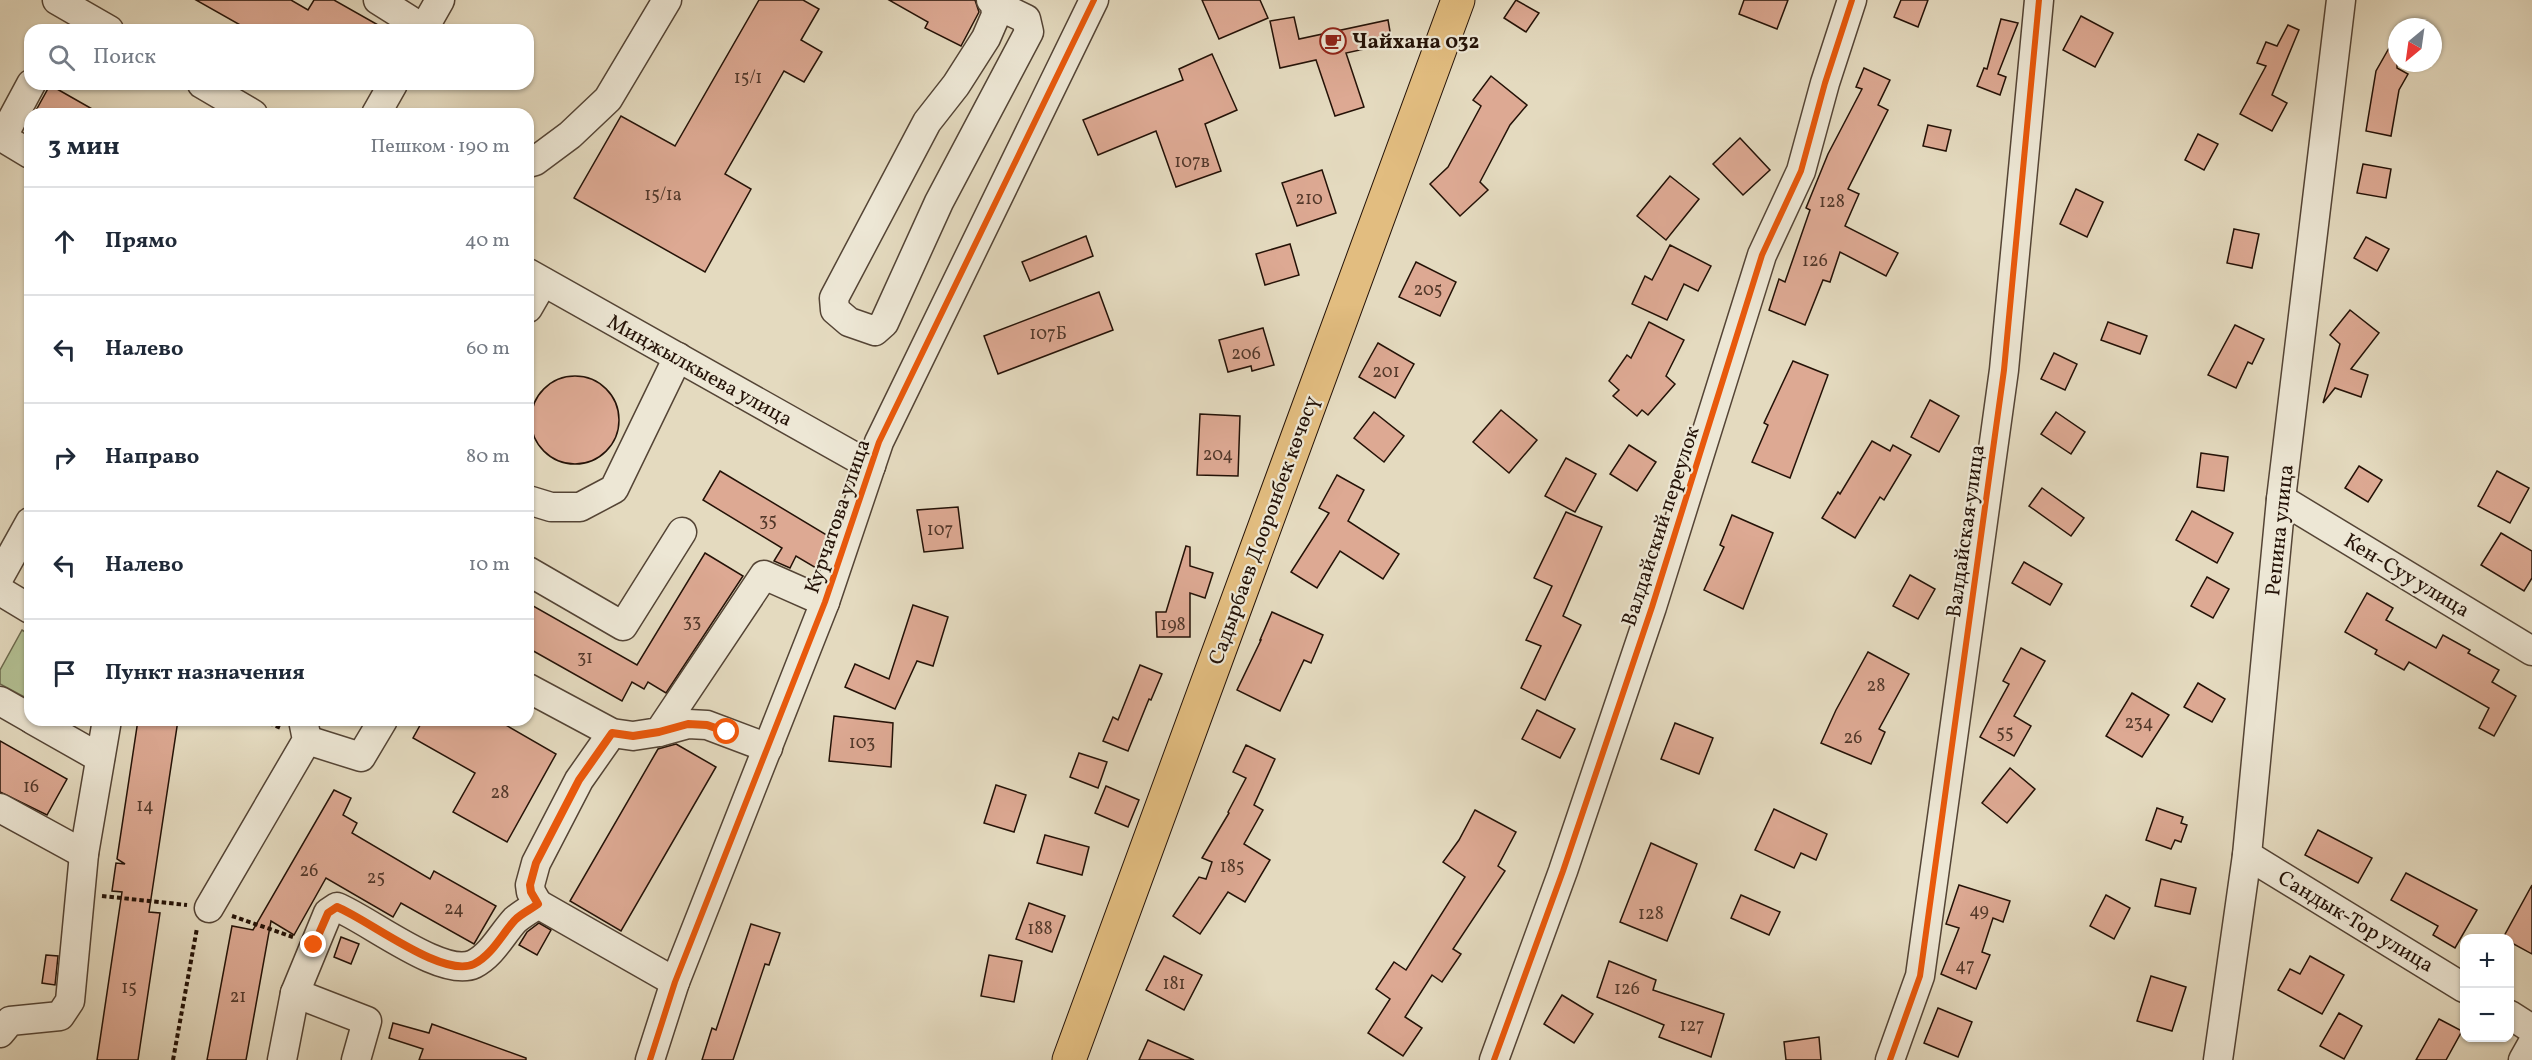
<!DOCTYPE html>
<html lang="ru">
<meta charset="utf-8">
<style>
:root{--surface:#fff;--page:#f2f2f3;--text:#1f2937;--muted:#747a83;--line:#e0e1e3}
body{margin:0;font-family:Vollkorn,serif;background:var(--page);color:var(--text)}
.controls{position:absolute;right:18px;bottom:18px;display:grid;overflow:hidden;border-radius:12px;box-shadow:0 2px 4px #0004}
.controls button{width:54px;height:54px;display:grid;place-items:center;padding:0;border:0;border-bottom:2px solid var(--line);background:var(--surface);color:var(--text);font:30px sans-serif}
.compass{position:absolute;left:2388px;top:18px;width:54px;height:54px;border-radius:50%;background:var(--surface);box-shadow:0 2px 4px #0004;rotate:209deg}
.stop{position:absolute;width:18px;height:18px;margin:-14px;border:4px solid #ea580c;border-radius:50%;background:#fff}
.stop.end{background:#ea580c;border-color:#fff;box-shadow:0 2px 6px #0008}
.list{margin:0;padding:0;list-style:none}
h2{display:flex;justify-content:space-between;align-items:center;height:78px;margin:0;padding:0 24px;font-size:26px}
h2 small{font-size:20px;font-weight:400;color:var(--muted)}
.list li{display:grid;grid-template-columns:39px 1fr auto;gap:18px;align-items:center;box-sizing:border-box;height:108px;padding:0 24px;border-top:2px solid var(--line)}
.list b{display:block;font-size:22px;white-space:nowrap}
.list em{font-size:20px;font-style:normal;color:var(--muted)}
.icon{flex:none;width:33px;height:33px;fill:none;stroke:currentColor;stroke-width:2;stroke-linecap:round;stroke-linejoin:round}
.map{position:relative;flex:none;width:2532px;height:1060px;overflow:hidden}
.search{position:absolute;background:var(--surface);box-shadow:0 2px 4px #0004;left:24px;top:24px;width:510px;height:66px;display:flex;align-items:center;gap:15px;box-sizing:border-box;padding:0 21px;border-radius:18px;color:var(--muted);font-size:22px}
.panel{position:absolute;background:var(--surface);box-shadow:0 2px 4px #0004;left:24px;top:108px;width:510px;height:618px;border-radius:18px}
.map>svg:first-child{display:block}
.green{fill:#b3c093;stroke:#6c694d;stroke-width:1.5}
.building{fill:#dda993;stroke:#241207;stroke-width:1.5}
.lines{fill:none;stroke-linecap:round;stroke-linejoin:round}
.minor-casing{stroke:#544435;stroke-width:31}
.major-casing{stroke:#241207;stroke-width:35}
.path{stroke:#241207;stroke-width:4;stroke-dasharray:4.5 3;stroke-linecap:butt}
.minor{stroke:#ede7d5;stroke-width:28}
.major{stroke:#e2bd80;stroke-width:33}
.cycleway-casing{stroke:#ede7d5;stroke-width:10}
.cycleway{stroke:#e8590c;stroke-width:6}
.route{stroke:#ea580c;stroke-width:8}
.labels{text-anchor:middle;stroke-width:4.5;stroke-linejoin:round;paint-order:stroke}
.number-label{font-size:18px;fill:#52382a}
.poi-label{font-size:21px;font-weight:bold;fill:#241207;stroke:#ede7d5;text-anchor:start}
.street-label{font-size:21px;fill:#241207;stroke:#ede7d5}
</style>
<div class="map">
<svg width="2532" height="1060" viewBox="0 0 2532 1060">
<rect width="100%" height="100%" fill="#e4dabf"/>
<filter id="stains"><feTurbulence type="fractalNoise" baseFrequency=".00333" numOctaves="4"/><feColorMatrix values="0 0 0 0 .2 0 0 0 0 .09 0 0 0 0 .02 0 0 0 .5 -.17"/></filter>
<radialGradient id="worn" r=".72"><stop offset=".6" stop-color="#630" stop-opacity="0"/><stop offset="1" stop-color="#630" stop-opacity=".3"/></radialGradient>
<path class="green" d="M22,630l8,5v65l-30,-16v-14z"/>
<g class="building">
<path d="M196,0h95l17,10 6,-10h20l53,30h-138z"/>
<path d="M759,0h44l16,9 -18,31 21,12 -18,30 -20,-11 -59,103 26,15 -46,83 -131,-74 47,-82 54,30z"/>
<path d="M889,0h86l4,12 -18,34 -36,-18 3,-6z"/>
<path d="M1202,0h58l8,18 -49,21z"/>
<path d="M1516,0l23,13 -13,19 -22,-14z"/>
<path d="M1744,0h44l-11,29 -38,-15z"/>
<path d="M1901,0h27l-10,27 -24,-10z"/>
<path d="M2081,16l32,17 -18,34 -32,-17z"/>
<path d="M1294,17l5,22 89,-19 4,23 -46,10 18,54 -29,9 -19,-56 -36,8 -10,-47z"/>
<path d="M2001,19l17,4 -20,51 8,3 -6,18 -23,-9 7,-18 3,1z"/>
<path d="M2288,25l11,5 -27,65 15,8 -15,28 -32,-17 26,-48 -9,-3 9,-21 11,4z"/>
<path d="M2397,34v34l11,6 -9,16 -8,46 -25,-5 10,-60z"/>
<path d="M1212,54l25,56 -32,14 16,47 -45,16 -20,-56 -58,24 -15,-35 100,-40 -4,-11z"/>
<path d="M1864,68l26,12 -12,25 10,5 -40,79 11,5 -14,32 53,27 -12,23 -46,-24 -10,30 -7,-2 -18,45 -36,-15 10,-31 6,3 25,-72 -4,-2 22,-54 34,-65 -6,-2z"/>
<path d="M1491,76l36,29 -17,20 -30,57 8,8 -28,26 -30,-32 18,-17 33,-61 -8,-6z"/>
<path d="M50,85l51,29h-67z"/>
<path d="M1928,125l23,5 -5,21 -23,-5z"/>
<path d="M2198,134l20,10 -14,26 -19,-10z"/>
<path d="M1740,138l30,32 -27,25 -30,-31z"/>
<path d="M2363,164l28,5 -5,29 -29,-5z"/>
<path d="M1322,170l14,43 -39,13 -15,-43z"/>
<path d="M1670,176l29,23 -33,41 -29,-24z"/>
<path d="M2076,189l27,13 -16,35 -27,-13z"/>
<path d="M2234,229l25,5 -7,34 -25,-5z"/>
<path d="M1086,236l7,20 -63,25 -8,-19z"/>
<path d="M2366,237l23,12 -12,22 -23,-13z"/>
<path d="M1290,244l9,31 -34,10 -9,-31z"/>
<path d="M1670,245l41,21 -13,25 -14,-7 -17,36 -35,-16 13,-28 7,4z"/>
<path d="M1416,262l40,20 -16,34 -41,-19z"/>
<path d="M1099,292l14,38 -115,44 -14,-38z"/>
<path d="M2350,310l29,23 -28,36 17,6 -7,22 -26,-9 -12,15 17,-59 -10,-9z"/>
<path d="M1649,322l35,18 -18,36 9,8 -27,31 -6,-5 -5,6 -24,-20 6,-6 -10,-9 18,-26 4,3z"/>
<path d="M2108,322l39,14 -7,18 -39,-14z"/>
<path d="M2235,325l29,14 -12,25 -4,-2 -12,26 -28,-13z"/>
<path d="M1263,328l11,37 -22,6 -1,-5 -23,6 -9,-32z"/>
<path d="M1378,343l36,21 -19,34 -36,-21z"/>
<path d="M2054,353l23,11 -12,26 -24,-11z"/>
<path d="M1793,361l35,14 -38,103 -38,-16 16,-37 -4,-2z"/>
<circle cx="575" cy="420" r="44"/>
<path d="M1930,400l29,16 -20,36 -28,-15z"/>
<path d="M1501,410l36,30 -28,33 -36,-31z"/>
<path d="M1374,412l30,24 -20,26 -30,-24z"/>
<path d="M2056,412l29,20 -14,22 -30,-20z"/>
<path d="M1200,414l40,2 -2,60 -41,-1z"/>
<path d="M1872,441l18,10 3,-6 18,10 -27,45 -4,-3 -25,41 -33,-20 16,-26 2,2z"/>
<path d="M1629,445l27,17 -19,29 -27,-17z"/>
<path d="M2201,453l27,4 -4,34 -27,-4z"/>
<path d="M1566,458l30,16 -21,38 -30,-16z"/>
<path d="M2359,466l23,14 -14,22 -23,-14z"/>
<path d="M720,471l110,66 -14,31 -20,-12 -6,12 -16,-7 8,-13 -79,-48z"/>
<path d="M2497,471l32,17 -19,35 -32,-17z"/>
<path d="M1337,475l27,15 -16,31 51,33 -16,25 -43,-28 -23,37 -26,-16 38,-59 -10,-5z"/>
<path d="M2042,488l42,30 -13,18 -42,-30z"/>
<path d="M958,507l5,41 -39,4 -7,-42z"/>
<path d="M2192,511l41,22 -16,30 -41,-23z"/>
<path d="M1566,512l36,15 -39,89 18,9 -36,75 -24,-12 20,-42 -15,-6 26,-54 -18,-8z"/>
<path d="M1732,515l41,18 -30,76 -39,-19 20,-43 -4,-2z"/>
<path d="M2501,533l31,18v27l-8,13 -43,-26z"/>
<path d="M1186,546l4,1v19l23,7 -8,25 -15,-5v44h-33l-1,-25h10z"/>
<path d="M705,553l38,23 -77,117 -18,-11 -4,7 -12,-7 -10,19 -94,-53v-45l109,62z"/>
<path d="M2024,562l38,22 -12,21 -38,-22z"/>
<path d="M1910,575l25,14 -17,30 -25,-13z"/>
<path d="M2207,577l22,12 -16,29 -22,-12z"/>
<path d="M2367,593l26,15 -7,12 50,28 7,-13 27,15 -2,3 31,17 -7,12 24,14 -22,40 -15,-8 10,-20 -80,-46 -5,8 -29,-16 2,-4 -32,-18z"/>
<path d="M913,605l35,12 -15,49 -16,-5 -22,48 -50,-22 10,-23 34,15z"/>
<path d="M1272,612l51,23 -12,28 -7,-3 -24,51 -43,-21 24,-50h-1z"/>
<path d="M2021,648l24,13 -31,55 17,10 -17,30 -34,-19 29,-53 -6,-3z"/>
<path d="M1868,652l41,22 -30,55 6,3 -14,32 -50,-21 15,-33z"/>
<path d="M1140,665l22,9 -11,26 -2,-1 -21,52 -25,-10 10,-24 5,3z"/>
<path d="M2198,683l27,16 -13,23 -28,-15z"/>
<path d="M2132,693l37,22 -27,42 -36,-21z"/>
<path d="M1537,710l38,19 -15,29 -38,-19z"/>
<path d="M834,716l59,7 -2,44 -62,-6z"/>
<path d="M138,720h40l-29,192 11,1 -22,147h-41l25,-168 -10,-1 4,-28 9,1 -8,-5z"/>
<path d="M423,720h74l59,34 -49,88 -54,-30 22,-39 -62,-35z"/>
<path d="M1675,723l38,15 -14,36 -38,-15z"/>
<path d="M0,741l67,38 -20,36 -47,-23z"/>
<path d="M676,744l40,23 -95,164 -51,-30 88,-152z"/>
<path d="M1246,745l29,14 -21,46 9,5 -19,34 26,16 -25,42 -17,-10 -28,42 -27,-18 26,-39 7,2 6,-17 -10,-4 27,-45 -1,-1 18,-34 -13,-6z"/>
<path d="M1079,753l28,9 -9,26 -28,-11z"/>
<path d="M2010,768l25,21 -28,34 -25,-20z"/>
<path d="M996,785l30,10 -12,37 -30,-9z"/>
<path d="M1106,786l33,14 -11,27 -33,-14z"/>
<path d="M334,790l17,8 -8,17 14,8 -5,10 78,46 4,-8 62,35 -22,38 -73,-41 -8,14 -67,-39 -32,57 -23,-14 -25,139h-39l25,-134 21,4z"/>
<path d="M2157,808l26,9 -2,6 6,2 -6,17 -6,-2 -4,9 -25,-9z"/>
<path d="M1774,809l53,25 -11,26 -15,-7 -7,15 -39,-18z"/>
<path d="M1475,810l41,22 -18,34 7,5 -52,78 8,5 -19,28 -10,-7 -27,42 17,11 -19,28 -35,-23 22,-34 -14,-10 18,-27 12,8 59,-93 -22,-15 16,-22z"/>
<path d="M2318,830l54,28 -14,25 -53,-28z"/>
<path d="M1045,835l44,12 -7,28 -45,-12z"/>
<path d="M1651,843l46,21 -30,77 -47,-19z"/>
<path d="M2406,873l71,37 -22,38 -22,-13 5,-9 -47,-26z"/>
<path d="M2161,879l35,9 -6,26 -35,-8z"/>
<path d="M1959,885l51,16 -7,21 -10,-4 -11,34 8,3 -14,34 -35,-15 18,-46 -13,-4z"/>
<path d="M2532,885v69l-22,-12v-3l-7,-1z"/>
<path d="M1741,895l39,17 -11,23 -38,-17z"/>
<path d="M2106,895l24,13 -16,31 -24,-13z"/>
<path d="M1029,903l36,13 -13,36 -36,-13z"/>
<path d="M539,923l12,7 -14,25 -18,-10 8,-13z"/>
<path d="M751,924l29,9 -11,32 -4,-1 -32,96h-31l10,-32 4,2z"/>
<path d="M341,937l18,7 -8,20 -17,-7z"/>
<path d="M46,955l12,1 -3,29 -13,-2z"/>
<path d="M989,955l33,6 -8,41 -33,-6z"/>
<path d="M1164,956l38,19 -18,35 -38,-20z"/>
<path d="M2310,956l34,19 -22,39 -44,-24 12,-21 10,5z"/>
<path d="M1609,961l47,19 -3,10 71,24 -13,43 -52,-20 5,-12 -67,-28z"/>
<path d="M2151,976l35,11 -14,44 -35,-10z"/>
<path d="M1562,995l31,19 -19,29 -30,-19z"/>
<path d="M1938,1008l34,14 -14,35 -34,-14z"/>
<path d="M2339,1013l23,13 -18,33 -24,-13z"/>
<path d="M2439,1019l23,12 -16,29h-30z"/>
<path d="M393,1023l36,10 3,-9 94,34v2h-107l4,-11 -34,-11z"/>
<path d="M1819,1037l2,23h-35l-2,-18z"/>
<path d="M1148,1040l46,20h-55z"/>
</g>
<g class="lines">
<g class="minor-casing">
<g id="minor">
<path d="M57,0l52,30"/>
<path d="M378,0l46,29"/>
<path d="M991,0l4,4 31,15 3,13 -90,170 -55,121 -9,8 -26,-9 -14,-12 -1,-12 93,-176 29,-37 30,-47 10,-23 -1,-11"/>
<path d="M423,30l17,-30"/>
<path d="M202,84l51,30"/>
<path d="M376,114l17,-30"/>
<path d="M0,136l30,18"/>
<path d="M2,138l29,-54"/>
<path d="M528,163l7,-2 35,-26 38,-36 59,-99"/>
<path d="M528,273l343,193"/>
<path d="M528,308l15,-26"/>
<path d="M2281,499l251,152"/>
<path d="M528,500l23,7h29l34,-18 64,-132"/>
<path d="M528,571l95,55 59,-94"/>
<path d="M0,576l30,-54"/>
<path d="M0,591l30,18"/>
<path d="M528,688l84,45 21,3 26,-4 105,-157 61,27"/>
<path d="M0,701l30,17"/>
<path d="M33,720l67,38"/>
<path d="M659,732l29,-8 19,1 61,23"/>
<path d="M307,740l54,17 22,-37"/>
<path d="M0,808l84,46"/>
<path d="M2247,855l217,133"/>
<path d="M538,904l-7,-12 -1,-7 6,-22 43,-83 33,-47"/>
<path d="M209,908l98,-168 -4,-20"/>
<path d="M2510,1015l22,14"/>
<path d="M0,1033l10,-12 50,-5 10,-15 14,-147 23,-134"/>
<path d="M282,1060l13,-67"/>
<path d="M356,1060l11,-39 -72,-28 33,-80 9,-6c32,13 106,72 137,57 18,-9 28,-30 41,-44 7,-6 16,-11 23,-16l137,78"/>
<path d="M650,1060l25,-78 150,-380 54,-160 215,-442"/>
<path d="M1494,1060l69,-189 89,-264 110,-352 39,-84 24,-88 27,-83"/>
<path d="M1890,1060l30,-84 84,-606 35,-370"/>
<path d="M2218,1060l29,-205 34,-356 60,-499"/>
<path d="M2523,1060l9,-16"/>
</g>
</g>
<g class="major-casing">
<path id="major" d="M1069,1060l389,-1060"/>
</g>
<g class="path">
<path d="M262,720l19,8"/>
<path d="M102,896l85,9"/>
<path d="M232,916l61,21"/>
<path d="M173,1060l24,-132"/>
</g>
<use href="#minor" class="minor"/>
<use href="#major" class="major"/>
<g class="cycleway-casing">
<g id="cycleway">
<path d="M650,1060l25,-78 150,-380 54,-160 215,-442"/>
<path d="M1494,1060l69,-189 89,-264 110,-352 39,-84 24,-88 27,-83"/>
<path d="M1890,1060l30,-84 84,-606 35,-370"/>
</g>
</g>
<use href="#cycleway" class="cycleway"/>
</g>
<g class="lines">
<path class="route" d="M314,945l14,-32 9,-6c32,13 106,72 137,57 18,-9 28,-30 41,-44 6,-6 16,-11 23,-16l-7,-12 -1,-7 6,-22 43,-83 33,-47 21,3 26,-4 29,-8 19,1 20,7"/>
</g>
<defs>
<g id="cafe-ring" transform="scale(1.35)"><circle r="9.5" fill="#ede7d5" stroke="#8f2418" stroke-width="1.5"/><path d="M-5.5-4.5H6V0H3Q3 3.5 0 3.5H-2.5Q-5.5 3.5-5.5 0ZM3-3.2v2h1.7v-2ZM-6 4.5H4V6H-6Z" fill="#8f2418"/></g>
</defs>
<g fill-rule="evenodd">
<use href="#cafe-ring" x="1333" y="41"/>
</g>
<g class="labels">
<g class="number-label">
<text x="748" y="83">15/1</text>
<text x="1192" y="167">107в</text>
<text x="663" y="200">15/1а</text>
<text x="1309" y="204">210</text>
<text x="1832" y="207">128</text>
<text x="1815" y="266">126</text>
<text x="1428" y="295">205</text>
<text x="1048" y="339">107Б</text>
<text x="1246" y="359">206</text>
<text x="1386" y="377">201</text>
<text x="1218" y="460">204</text>
<text x="768" y="526">35</text>
<text x="940" y="535">107</text>
<text x="692" y="627">33</text>
<text x="1173" y="630">198</text>
<text x="585" y="663">31</text>
<text x="1876" y="691">28</text>
<text x="2139" y="728">234</text>
<text x="2005" y="738">55</text>
<text x="1853" y="743">26</text>
<text x="862" y="748">103</text>
<text x="31" y="792">16</text>
<text x="500" y="798">28</text>
<text x="145" y="811">14</text>
<text x="1232" y="872">185</text>
<text x="309" y="876">26</text>
<text x="376" y="883">25</text>
<text x="454" y="914">24</text>
<text x="1979" y="916">49</text>
<text x="1651" y="919">128</text>
<text x="1040" y="934">188</text>
<text x="1965" y="971">47</text>
<text x="1174" y="989">181</text>
<text x="129" y="993">15</text>
<text x="1627" y="994">126</text>
<text x="238" y="1002">21</text>
<text x="1692" y="1031">127</text>
</g>
<g class="poi-label">
<text x="1352" y="48">Чайхана 032</text>
</g>
<g class="street-label">
<text transform="translate(700 370) rotate(29)" y="7">Миңжылкыева улица</text>
<text transform="translate(837 516) rotate(-71)" y="7">Курчатова улица</text>
<text transform="translate(1660 526) rotate(-72)" y="7">Валдайский переулок</text>
<text transform="translate(1263 530) rotate(-70)" y="7">Садырбаев Дооронбек көчөсү</text>
<text transform="translate(2279 530) rotate(-84)" y="7">Репина улица</text>
<text transform="translate(1965 531) rotate(-82)" y="7">Валдайская улица</text>
<text transform="translate(2407 575) rotate(31)" y="7">Кен-Суу улица</text>
<text transform="translate(2356 921) rotate(31)" y="7">Сандык-Тор улица</text>
</g>
</g>
<rect width="100%" height="100%" filter="url(#stains)"/>
<rect width="100%" height="100%" fill="url(#worn)"/>
</svg>
<div class="controls">
<button>+</button>
<button>−</button>
</div>
<svg class="compass" viewBox="-18 -18 36 36"><path d="M0-13l5 13h-10z" fill="#e53935"/><path d="M0 13l5-13h-10z" fill="#747a83"/></svg>
<div class="stop" style="left:727px;top:732px"></div>
<div class="stop end" style="left:314px;top:945px"></div>
<div class="search"><svg class="icon" aria-label="search" viewBox="0 0 24 24"><circle cx="10" cy="10" r="6"/><path d="M15 15l6 6"/></svg>Поиск</div>
<section class="panel">
<h2>3 мин<small>Пешком · 190 m</small></h2>
<ul class="list">
<li><svg class="icon" aria-label="ahead" viewBox="0 0 24 24"><path d="M12 20V5M6 11l6-6 6 6"/></svg><div><b>Прямо</b></div><em>40 m</em></li>
<li><svg class="icon" aria-label="left" viewBox="0 0 24 24"><path d="M17 20v-9H6M10 6l-5 5 5 5"/></svg><div><b>Налево</b></div><em>60 m</em></li>
<li><svg class="icon" aria-label="right" viewBox="0 0 24 24"><path d="M7 20v-9h11M14 6l5 5-5 5"/></svg><div><b>Направо</b></div><em>80 m</em></li>
<li><svg class="icon" aria-label="left" viewBox="0 0 24 24"><path d="M17 20v-9H6M10 6l-5 5 5 5"/></svg><div><b>Налево</b></div><em>10 m</em></li>
<li><svg class="icon" aria-label="arrive" viewBox="0 0 24 24"><path d="M6 21V4h12l-3 4 3 4H6"/></svg><div><b>Пункт назначения</b></div></li>
</ul>
</section>
</div>
